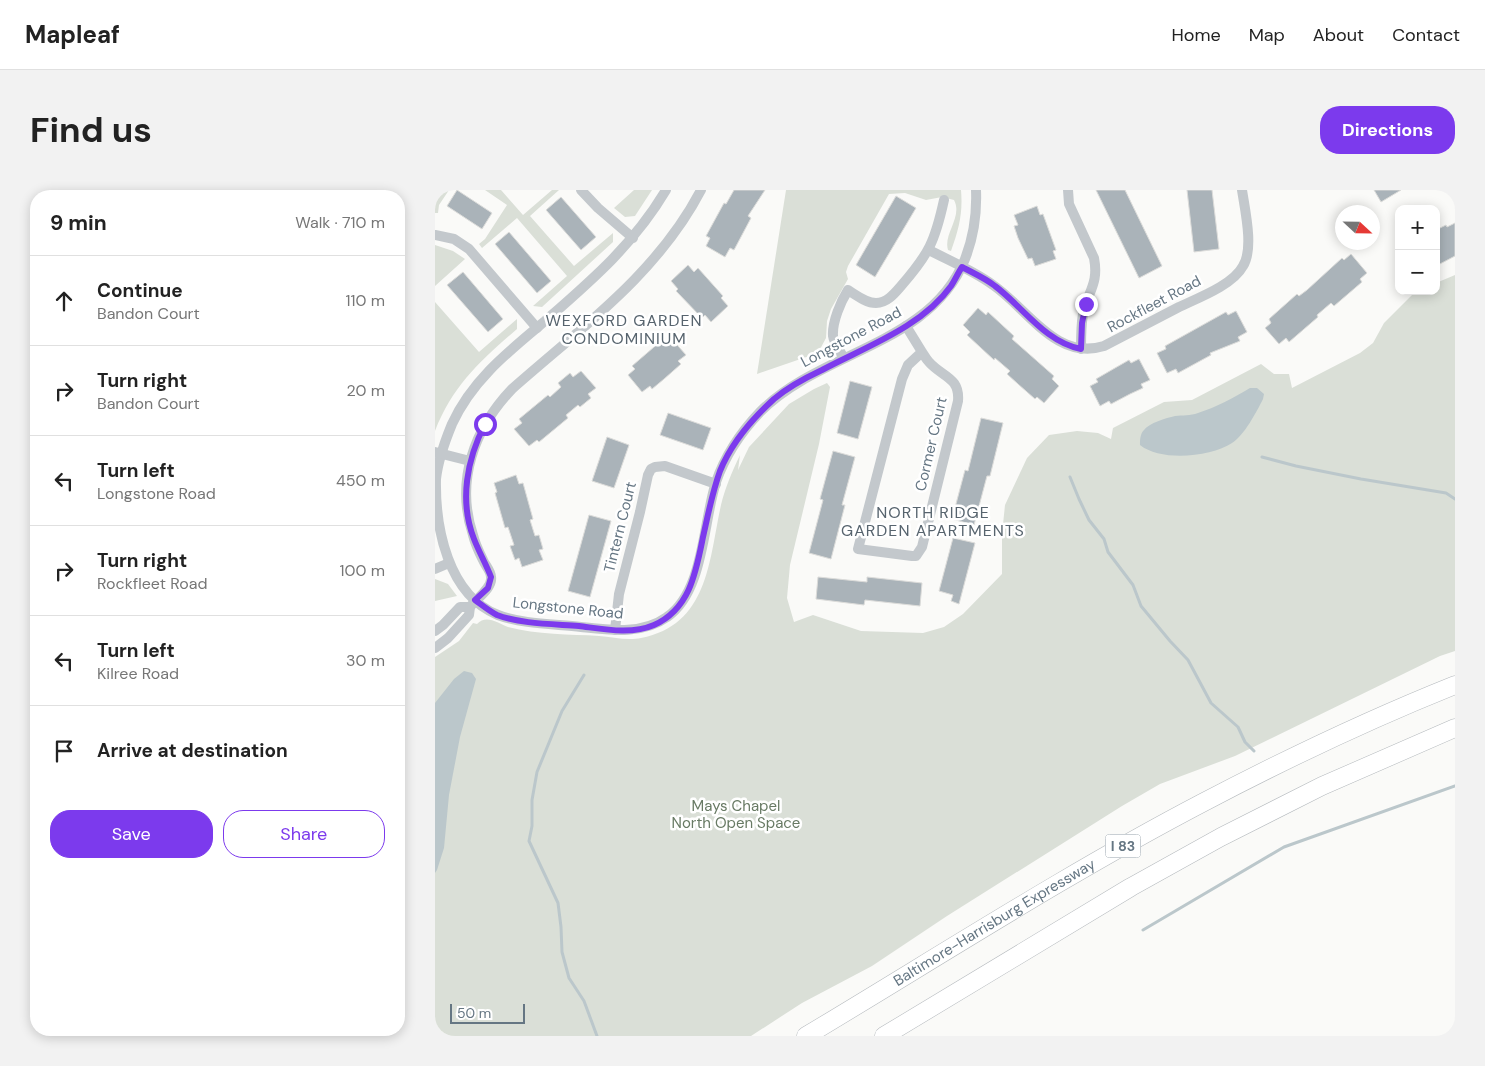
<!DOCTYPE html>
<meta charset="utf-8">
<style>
:root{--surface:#fff;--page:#f2f2f2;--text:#222;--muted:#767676;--line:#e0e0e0;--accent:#7c3aed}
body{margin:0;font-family:"DM Sans",sans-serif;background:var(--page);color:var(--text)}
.controls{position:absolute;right:15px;top:15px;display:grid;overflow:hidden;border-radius:10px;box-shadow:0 2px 12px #0003}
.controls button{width:45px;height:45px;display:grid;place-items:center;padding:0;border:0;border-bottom:1px solid var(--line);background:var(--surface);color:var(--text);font:25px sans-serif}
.compass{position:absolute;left:900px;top:15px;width:45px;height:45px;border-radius:50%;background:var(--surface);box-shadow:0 2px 12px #0003;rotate:112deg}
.scale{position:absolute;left:15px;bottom:12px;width:75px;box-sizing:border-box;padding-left:5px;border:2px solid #657683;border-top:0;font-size:14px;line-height:18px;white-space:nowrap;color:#657683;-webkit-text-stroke:4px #fff;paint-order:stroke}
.stop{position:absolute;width:15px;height:15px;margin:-11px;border:4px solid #7c3aed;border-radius:50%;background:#fff}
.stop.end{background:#7c3aed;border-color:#fff;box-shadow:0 1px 5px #0008}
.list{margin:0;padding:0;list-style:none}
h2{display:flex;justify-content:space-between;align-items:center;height:65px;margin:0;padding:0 20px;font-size:21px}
h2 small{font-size:16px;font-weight:400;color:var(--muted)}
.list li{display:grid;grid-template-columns:32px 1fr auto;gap:15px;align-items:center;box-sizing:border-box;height:90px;padding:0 20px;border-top:1px solid var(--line)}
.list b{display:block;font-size:19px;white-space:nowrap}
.list p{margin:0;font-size:16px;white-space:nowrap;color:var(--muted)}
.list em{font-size:16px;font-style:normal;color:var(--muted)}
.actions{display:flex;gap:10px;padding:15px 20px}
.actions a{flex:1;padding:11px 0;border:1px solid var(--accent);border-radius:20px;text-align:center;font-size:18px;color:var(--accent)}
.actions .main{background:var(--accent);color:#fff}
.icon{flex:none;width:28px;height:28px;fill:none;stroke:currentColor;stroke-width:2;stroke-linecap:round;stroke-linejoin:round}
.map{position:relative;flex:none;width:1020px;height:846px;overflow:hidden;border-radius:20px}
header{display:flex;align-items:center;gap:30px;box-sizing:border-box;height:70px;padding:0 25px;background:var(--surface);border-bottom:1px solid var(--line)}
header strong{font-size:24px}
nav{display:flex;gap:28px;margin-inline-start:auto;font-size:18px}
.intro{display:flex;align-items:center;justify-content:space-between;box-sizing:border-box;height:120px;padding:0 30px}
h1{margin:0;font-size:35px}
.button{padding:12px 22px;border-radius:20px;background:var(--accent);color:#fff;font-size:18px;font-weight:700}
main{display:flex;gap:30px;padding:0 30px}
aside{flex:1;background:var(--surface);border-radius:20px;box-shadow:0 2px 12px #0003}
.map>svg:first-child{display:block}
.green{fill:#dadfd7}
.water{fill:#bbc7cb}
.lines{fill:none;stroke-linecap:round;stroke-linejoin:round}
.stream{stroke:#bbc7cb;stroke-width:3}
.building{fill:#aab3b9;stroke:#dcdcda}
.motorway-casing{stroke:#b4b9bd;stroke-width:19}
.minor{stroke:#c3c8cc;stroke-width:10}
.motorway{stroke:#fff;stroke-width:18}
.route{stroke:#7c3aed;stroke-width:6}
.labels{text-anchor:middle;stroke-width:5;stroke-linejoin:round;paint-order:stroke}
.shield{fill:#fff;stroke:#939fa8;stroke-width:1}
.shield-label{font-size:14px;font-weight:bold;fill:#657683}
.street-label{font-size:15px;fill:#657683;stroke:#fff}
.park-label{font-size:15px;fill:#687a64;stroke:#fff}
.neighbourhood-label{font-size:16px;letter-spacing:1px;fill:#57646e;stroke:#fff}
</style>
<header>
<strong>Mapleaf</strong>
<nav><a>Home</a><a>Map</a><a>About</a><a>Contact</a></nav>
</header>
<div class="intro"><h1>Find us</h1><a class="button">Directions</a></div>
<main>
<aside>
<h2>9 min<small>Walk · 710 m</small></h2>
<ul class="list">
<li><svg class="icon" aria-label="ahead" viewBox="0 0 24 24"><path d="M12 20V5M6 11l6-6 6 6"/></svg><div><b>Continue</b><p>Bandon Court</p></div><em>110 m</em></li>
<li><svg class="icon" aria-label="right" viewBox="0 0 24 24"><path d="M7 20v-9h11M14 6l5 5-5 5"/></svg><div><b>Turn right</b><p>Bandon Court</p></div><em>20 m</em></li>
<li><svg class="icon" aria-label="left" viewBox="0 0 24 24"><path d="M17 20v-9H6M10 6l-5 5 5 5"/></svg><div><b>Turn left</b><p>Longstone Road</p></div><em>450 m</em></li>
<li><svg class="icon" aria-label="right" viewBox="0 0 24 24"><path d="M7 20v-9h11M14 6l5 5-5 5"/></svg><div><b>Turn right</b><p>Rockfleet Road</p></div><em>100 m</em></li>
<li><svg class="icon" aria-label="left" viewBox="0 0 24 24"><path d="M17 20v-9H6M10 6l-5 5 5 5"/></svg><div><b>Turn left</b><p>Kilree Road</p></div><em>30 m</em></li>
<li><svg class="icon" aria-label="arrive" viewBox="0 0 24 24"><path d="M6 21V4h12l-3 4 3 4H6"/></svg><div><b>Arrive at destination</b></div></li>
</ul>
<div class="actions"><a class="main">Save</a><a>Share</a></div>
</aside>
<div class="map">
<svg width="1020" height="846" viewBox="0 0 1020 846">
<rect width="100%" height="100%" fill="#fafaf8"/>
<g class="green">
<path d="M0,0h14l-10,15 -1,8h-3z"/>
<path d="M50,0h16l22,25 29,-25h7l-29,26 44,50 39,-33v9l-71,65 -9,-1 34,-30 -50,-58 -35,30 -3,-4 6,-5 22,-34z"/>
<path d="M199,0h18l-17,26 -10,1 -11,-9z"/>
<path d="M351,0h175c2,23 -2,39 -10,61l-3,-1c-5,-16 15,-33 6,-50l-12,-3 -16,3 -21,-7 -16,1 -41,72 -2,6 2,7 -17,30 -4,12 -1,17 -8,15 -61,21z"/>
<path d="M0,55l18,6 12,8 -30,27z"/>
<path d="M1020,85v376l-15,5 -205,100 -75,28 -38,22 -175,110 -75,50 -70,37 -51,33h-316v-379l24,-16 14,-18 4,1c9,-10 21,-1 31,3 29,8 62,7 91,9 13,1 29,5 42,2 68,-13 68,-79 80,-133 4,-17 11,-33 19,-50l-2,15 11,-23 40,-43 25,-15 13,-6 3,4 -11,57 -29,121 -3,33 7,24 19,-7 48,16 62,2 21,-6 19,-13 39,-40v-40l3,-29 22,-47 22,-23 28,-4 21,2 13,6 2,-11 51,-26 28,-2 69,-36 13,10h15l3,14 68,-35 13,-10 11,-20 32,-32h20v-8z"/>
<path d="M0,112l44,50 38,-33v10c-36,31 -64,56 -82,102z"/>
<path d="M0,389l13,5 9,12 -22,5z"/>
</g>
<g class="water">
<path d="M815,198h7l7,6 -1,5c-6,12 -19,37 -31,44 -21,14 -71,19 -92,2 0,-5 0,-11 4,-15 5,-7 22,-12 31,-14 8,-1 15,0 23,-3 19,-6 35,-15 52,-25z"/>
<path d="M29,481l8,2 4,6 -16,58 -11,58 -5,53 -7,22 -2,3v-170l19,-24z"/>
</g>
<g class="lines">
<g class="stream">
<path d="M827,267l34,9 65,13 85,14 9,6"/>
<path d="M635,287l9,22 10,21 15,19 4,13 25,33 8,21 29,35 18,19 23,43 27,24 7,15 9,9"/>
<path d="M149,485l-22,36 -25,61 -5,28v26l-3,15 29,62 3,24 1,25 7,26 15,23 13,35"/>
<path d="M708,740l141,-83 171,-61"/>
</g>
</g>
<g class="building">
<path d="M22,0l35,23 -10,16 -35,-23z"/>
<path d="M299,0h31l-17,26 3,2 -17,32 -4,-2 -5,9 -19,-11 4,-8 -4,-2 18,-33 2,1z"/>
<path d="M661,0h29l37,76 -23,12z"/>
<path d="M752,0h25l7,59 -25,3z"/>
<path d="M939,0h27l-20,12z"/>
<path d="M461,6l20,12 -41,69 -19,-12z"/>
<path d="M126,7l35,40 -15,13 -35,-40z"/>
<path d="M602,16l3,9 3,-1 13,36 -3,1 3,8 -21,7 -3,-8 -4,1 -10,-21 -4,-12 4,-1 -4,-10z"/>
<path d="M1020,33v33l-19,10v-36l10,-5 1,2z"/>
<path d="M74,42l42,49 -14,12 -42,-49z"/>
<path d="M916,64l16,19 -7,6 2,3 -28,24 -3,-3 -14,12 1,2 -29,25 -3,-4 -7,6 -14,-16 6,-5 -2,-4 28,-25 2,2 8,-6 35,-32 2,2z"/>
<path d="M253,75l6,7 4,-4 25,28 -2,2 7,8 -17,16 -6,-7 -3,3 -26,-27 2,-2 -7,-8z"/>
<path d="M28,82l40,47 -15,13 -41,-47z"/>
<path d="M543,118l8,7 2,-3 26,24 -2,3 42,37 -2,3 7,7 -15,17 -7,-6 -2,2 -17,-15 -11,-10 3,-3 -15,-13 -1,2 -27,-25 3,-3 -7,-7z"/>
<path d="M801,121l11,21 -9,5 2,4 -30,12 1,2 -33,18 -2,-4 -9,4 -10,-20 9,-4 -1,-3 61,-34 2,3z"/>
<path d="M236,148l15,17 -8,6 3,3 -17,15 -12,10 -2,-3 -8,6 -14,-17 7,-6 -3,-3 29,-25 2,3z"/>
<path d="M704,169l11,21 -9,4 2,4 -13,6 -19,10 -2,-3 -9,5 -10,-20 8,-4 -2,-3 19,-11 14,-8 2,3z"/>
<path d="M146,181l15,17 -8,6 3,4 -11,9 -2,-2 -12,10 2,3 -29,24 -2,-2 -8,6 -15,-17 8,-6 -3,-4 29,-24 2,2 11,-10 -3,-4 12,-10 3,4z"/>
<path d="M415,191l22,6 -14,52 -21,-6z"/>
<path d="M233,223l43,15 -8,22 -43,-15z"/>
<path d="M546,228l22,5 -13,53h-3l-13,49 -22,-6 13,-49 3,1z"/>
<path d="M172,247l22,8 -15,43 -22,-7z"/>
<path d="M398,261l22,6 -13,48h3l-14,54 -22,-6 14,-53 -3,-1z"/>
<path d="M81,285l3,9 4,-1 10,36 -3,1 5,16 4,-1 4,14 -4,1 4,10 -21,7 -3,-9 -4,2 -5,-14 4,-1 -6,-18 -3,1 -10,-35 2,-1 -3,-9z"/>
<path d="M154,325l22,6 -21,76 -22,-6z"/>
<path d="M518,348l22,5 -16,61 -8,-3 2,-6 -14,-4z"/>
<path d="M383,387l49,5v-5l55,6 -2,23 -55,-6 -1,5 -48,-6z"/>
</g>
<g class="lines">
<g class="motorway-casing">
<g id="motorway">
<path id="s1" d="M371,846c132,-79 262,-163 398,-234 82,-43 166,-83 251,-117"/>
<path d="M449,846l247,-149 90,-50 101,-51 133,-58"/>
</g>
</g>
<g class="minor">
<path d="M146,0l17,18 35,30"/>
<path d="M231,0c-32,54 -74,90 -121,131 -36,30 -73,59 -93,103 -7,17 -14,36 -16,55 -1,49 12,116 62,136 24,9 57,9 83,12 28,3 61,8 86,-10 37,-25 36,-95 49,-135 9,-26 25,-50 44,-70 60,-61 171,-67 205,-153 9,-23 12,-45 11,-69"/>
<path d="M633,0l1,14 25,54c5,26 -6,33 -11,56 -2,11 -2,23 -2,35"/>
<path d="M0,45l19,4 15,10 68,79"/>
<path d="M494,60c21,11 45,21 64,35 35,24 63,76 111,61 25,-13 50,-26 75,-39 19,-9 54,-22 64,-41 11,-17 2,-56 -1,-76"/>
<path d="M471,136l16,26 -14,13 -6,14 -44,170 54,7h4l6,-9 36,-146c2,-24 -16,-24 -29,-39 -3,-3 -5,-7 -7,-10"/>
<path d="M409,168c-4,-7 -10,-14 -11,-22 -1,-14 8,-35 15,-46 8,5 18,13 28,13 11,0 19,-10 25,-17 28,-32 34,-45 43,-86"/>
<path d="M0,262l35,9"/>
<path d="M0,379l14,-6"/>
<path d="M180,440l4,-36 21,-82 8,-37 3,-6 4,-2 10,-1 51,18"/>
<path d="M0,441l8,-6 17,-18h10"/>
<path d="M0,458l13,-10 21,-23 1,-8c6,-8 23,-19 21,-30 0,-6 -6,-12 -8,-17 -4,-8 -8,-17 -10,-25 -18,-54 1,-106 39,-146 69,-61 146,-116 189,-199"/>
</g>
<use href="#motorway" class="motorway"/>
</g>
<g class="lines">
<path class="route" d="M50,234c-18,35 -26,77 -11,115 5,13 12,25 17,38l-3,11 -13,12c7,5 14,11 22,15 23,9 57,9 82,11 24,3 52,9 75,-1 36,-16 42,-53 49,-88 5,-22 9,-44 17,-66 11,-27 32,-52 54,-72 14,-12 31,-21 48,-29 43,-23 100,-43 129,-84 4,-6 7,-13 11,-19 11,6 23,11 33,19 28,21 50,56 86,63l1,-26 4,-19"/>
</g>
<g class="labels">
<rect class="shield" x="670.5" y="644.5" width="35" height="23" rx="4"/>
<g class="shield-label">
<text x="688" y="661">I 83</text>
</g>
<g class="street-label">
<text transform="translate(719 114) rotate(-28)" y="5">Rockfleet Road</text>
<text transform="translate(416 147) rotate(-28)" y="5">Longstone Road</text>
<text transform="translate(496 254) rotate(-77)" y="5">Cormer Court</text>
<text transform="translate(185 337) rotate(-76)" y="5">Tintern Court</text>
<text transform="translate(133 418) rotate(6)" y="5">Longstone Road</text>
<text dy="5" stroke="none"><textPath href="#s1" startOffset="220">Baltimore-Harrisburg Expressway</textPath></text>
</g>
<g class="park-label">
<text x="301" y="621">Mays Chapel<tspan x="301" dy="17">North Open Space</tspan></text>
</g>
<g class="neighbourhood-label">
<text x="189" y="136">WEXFORD GARDEN<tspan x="189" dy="18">CONDOMINIUM</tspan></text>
<text x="498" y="328">NORTH RIDGE<tspan x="498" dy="18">GARDEN APARTMENTS</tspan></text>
</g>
</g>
</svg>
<div class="controls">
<button>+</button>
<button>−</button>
</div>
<svg class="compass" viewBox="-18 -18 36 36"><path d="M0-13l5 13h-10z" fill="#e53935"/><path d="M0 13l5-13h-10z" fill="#767676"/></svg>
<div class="scale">50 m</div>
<div class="stop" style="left:50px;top:234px"></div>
<div class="stop end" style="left:651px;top:114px"></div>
</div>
</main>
